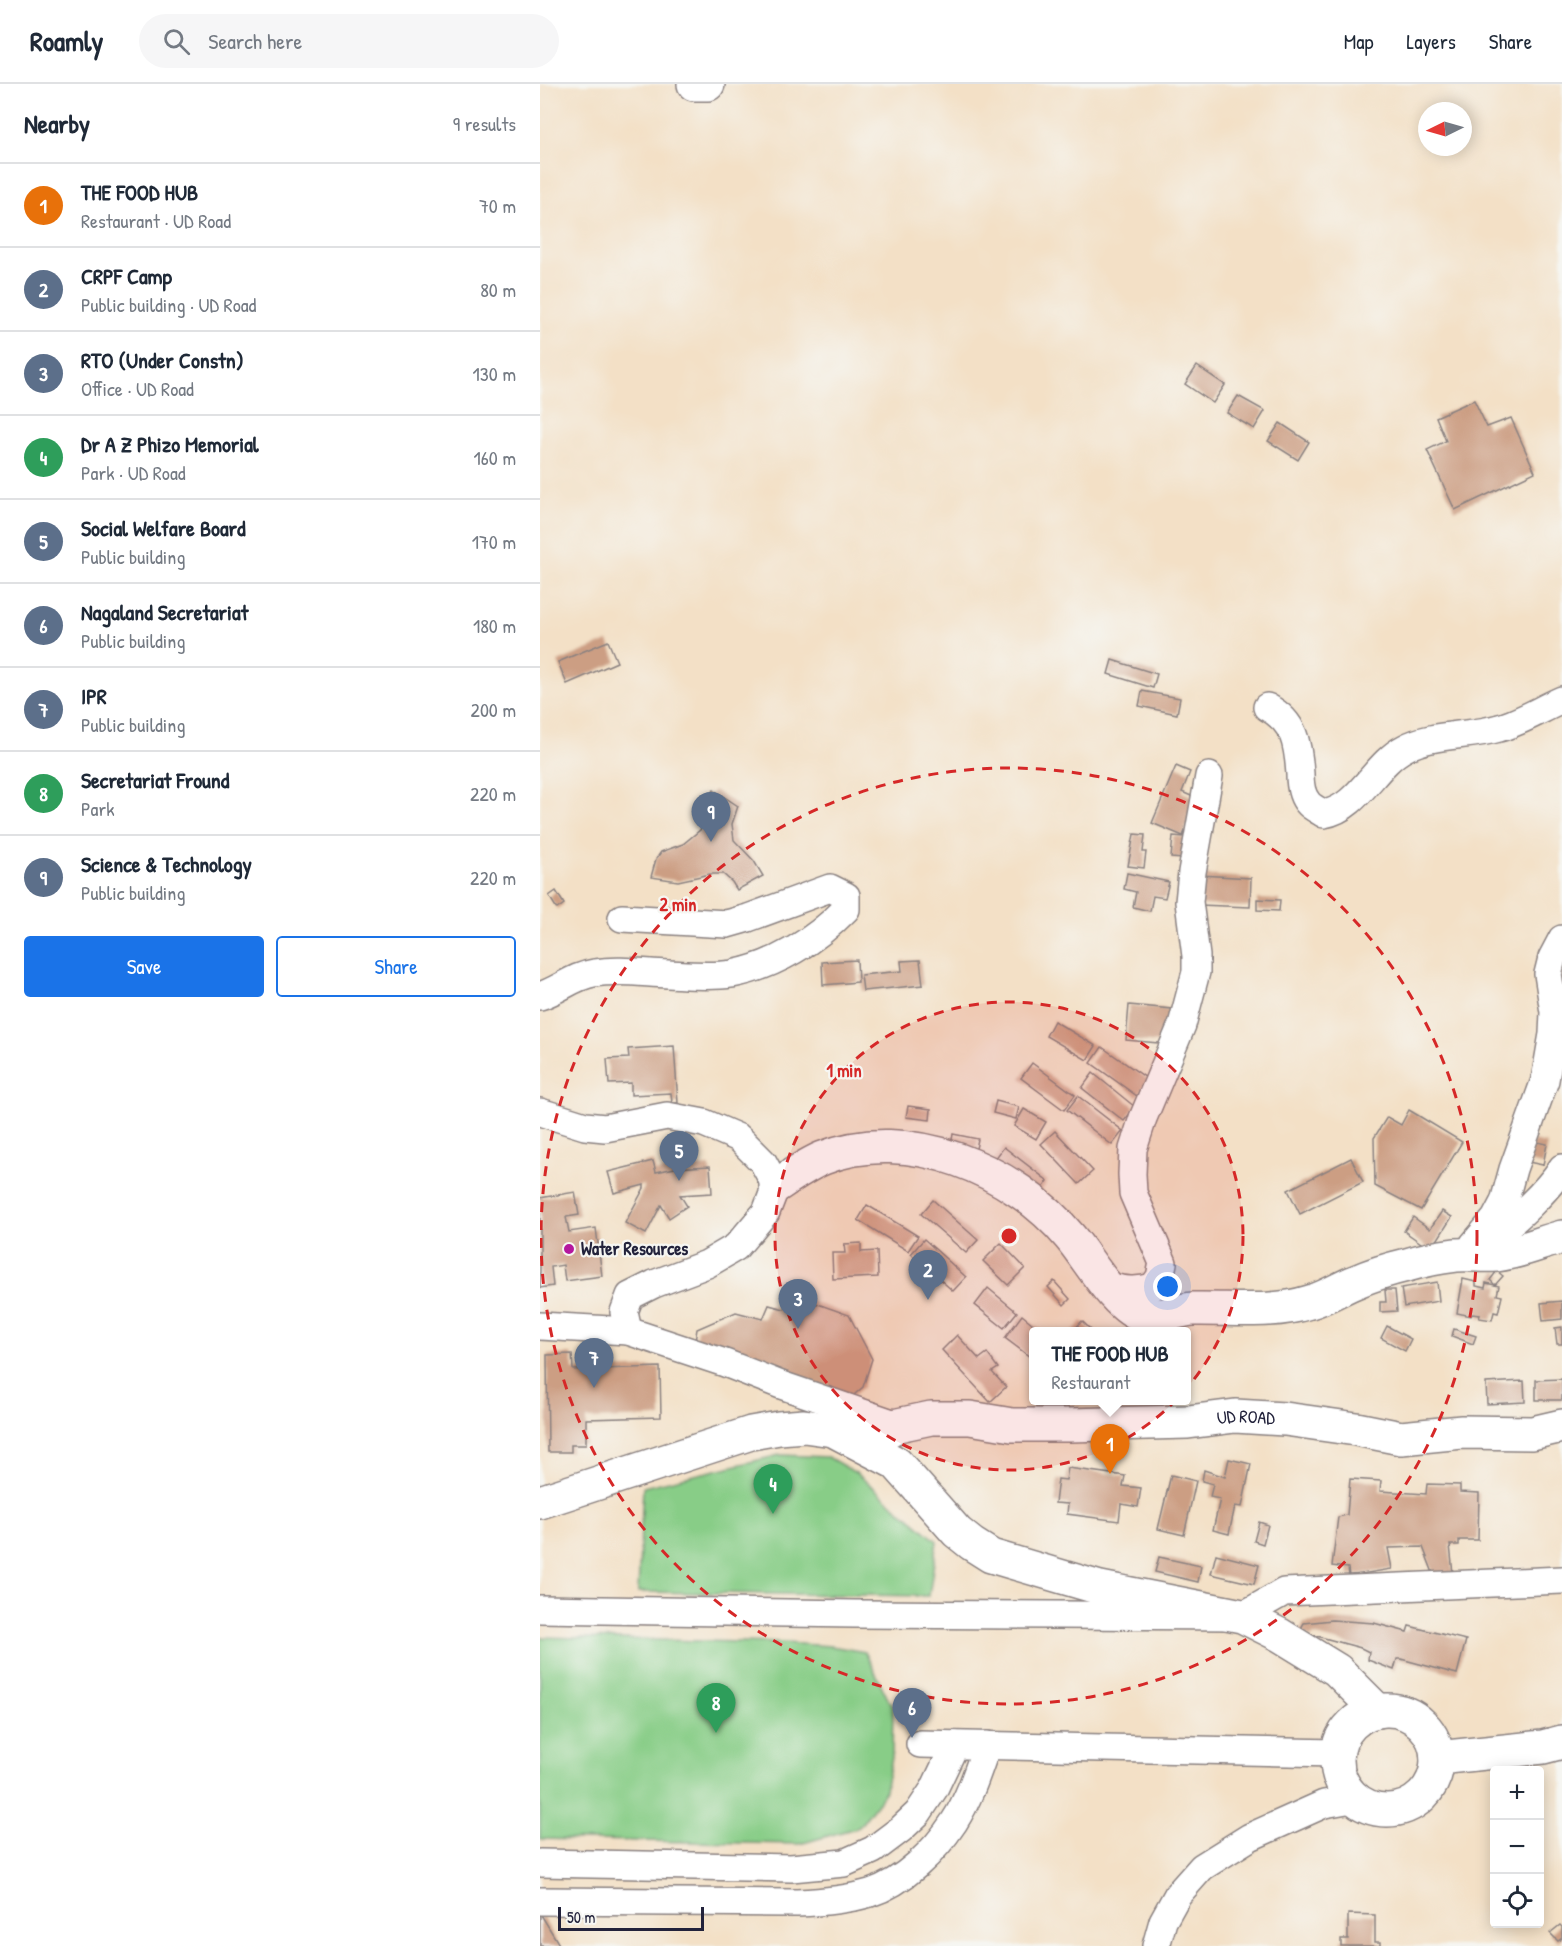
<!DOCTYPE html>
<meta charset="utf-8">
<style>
:root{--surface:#fff;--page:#f6f6f7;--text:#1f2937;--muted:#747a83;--line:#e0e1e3;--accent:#1a73e8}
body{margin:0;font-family:"Patrick Hand",sans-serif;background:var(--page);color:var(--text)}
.controls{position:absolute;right:18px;bottom:18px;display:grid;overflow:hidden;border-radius:6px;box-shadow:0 3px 15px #0003}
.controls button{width:54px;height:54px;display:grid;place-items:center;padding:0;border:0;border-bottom:2px solid var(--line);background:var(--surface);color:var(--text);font:30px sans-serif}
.compass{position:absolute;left:878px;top:18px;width:54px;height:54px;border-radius:50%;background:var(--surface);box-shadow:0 3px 15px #0003;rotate:265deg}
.scale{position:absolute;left:18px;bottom:15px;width:146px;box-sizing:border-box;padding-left:6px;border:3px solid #22223b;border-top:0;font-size:16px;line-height:21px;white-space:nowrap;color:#22223b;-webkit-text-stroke:4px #f6f6f2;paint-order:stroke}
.you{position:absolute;left:628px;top:1203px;width:21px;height:21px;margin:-15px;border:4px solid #fff;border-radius:50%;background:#1a73e8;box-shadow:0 0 0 9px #1a73e833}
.badge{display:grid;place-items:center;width:39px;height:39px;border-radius:50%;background:var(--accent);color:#fff;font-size:20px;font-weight:700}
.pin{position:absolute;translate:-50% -50px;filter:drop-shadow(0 2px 3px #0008)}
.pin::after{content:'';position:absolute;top:32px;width:21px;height:18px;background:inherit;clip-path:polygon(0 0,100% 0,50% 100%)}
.popup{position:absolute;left:489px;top:1243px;width:162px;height:78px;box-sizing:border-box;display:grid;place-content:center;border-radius:6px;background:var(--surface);filter:drop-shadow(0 2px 4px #0005);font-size:20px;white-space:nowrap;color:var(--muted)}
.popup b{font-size:22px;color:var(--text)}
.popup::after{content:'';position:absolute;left:50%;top:100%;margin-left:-12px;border:12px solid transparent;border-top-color:var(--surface)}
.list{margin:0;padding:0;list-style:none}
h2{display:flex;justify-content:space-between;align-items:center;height:78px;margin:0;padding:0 24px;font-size:26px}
h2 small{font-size:20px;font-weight:400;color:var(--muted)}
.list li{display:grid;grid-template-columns:39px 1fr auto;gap:18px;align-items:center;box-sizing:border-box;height:84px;padding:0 24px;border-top:2px solid var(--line)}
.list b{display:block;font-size:22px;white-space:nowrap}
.list p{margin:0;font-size:20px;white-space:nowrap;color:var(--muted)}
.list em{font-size:20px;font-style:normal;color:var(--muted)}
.actions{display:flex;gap:12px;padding:18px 24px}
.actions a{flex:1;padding:14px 0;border:2px solid var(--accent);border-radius:6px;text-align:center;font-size:21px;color:var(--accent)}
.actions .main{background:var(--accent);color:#fff}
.icon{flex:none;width:33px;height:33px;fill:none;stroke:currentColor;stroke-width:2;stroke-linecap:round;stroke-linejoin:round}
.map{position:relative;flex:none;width:1022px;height:1862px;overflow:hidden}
header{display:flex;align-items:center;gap:36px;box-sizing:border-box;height:84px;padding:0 30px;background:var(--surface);border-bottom:2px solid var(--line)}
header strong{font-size:28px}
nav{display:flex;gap:33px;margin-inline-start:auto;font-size:21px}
.search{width:420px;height:54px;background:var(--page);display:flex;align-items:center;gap:15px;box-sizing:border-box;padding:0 21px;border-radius:33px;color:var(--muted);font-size:22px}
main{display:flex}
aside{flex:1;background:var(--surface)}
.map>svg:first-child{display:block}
.green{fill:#88cd87;stroke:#557861;stroke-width:1.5}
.building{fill:#cc9e83}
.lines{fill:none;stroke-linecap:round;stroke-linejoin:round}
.minor-casing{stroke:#8a8180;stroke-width:30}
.major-casing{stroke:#8a8180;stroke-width:36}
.minor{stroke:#fff;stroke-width:27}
.major{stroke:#fff;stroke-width:33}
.ring{fill:none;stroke:#d62828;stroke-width:3;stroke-dasharray:10 8}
.poi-dot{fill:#b5179e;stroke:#f6f6f2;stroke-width:2}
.labels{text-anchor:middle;stroke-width:4.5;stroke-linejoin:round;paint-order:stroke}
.poi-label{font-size:18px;font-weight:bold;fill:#22223b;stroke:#f6f6f2;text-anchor:start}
.street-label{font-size:18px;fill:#22223b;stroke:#f6f6f2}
.centre{fill:#d62828;stroke:#f6f6f2;stroke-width:3}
.ring-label{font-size:18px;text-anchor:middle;font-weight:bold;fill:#d62828;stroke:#f6f6f2;stroke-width:4.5;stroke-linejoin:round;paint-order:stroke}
</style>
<header>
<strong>Roamly</strong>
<div class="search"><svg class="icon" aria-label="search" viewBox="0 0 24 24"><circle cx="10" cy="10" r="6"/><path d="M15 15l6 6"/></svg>Search here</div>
<nav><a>Map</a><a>Layers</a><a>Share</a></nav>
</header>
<main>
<aside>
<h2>Nearby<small>9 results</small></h2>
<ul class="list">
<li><span class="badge" style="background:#e8710a">1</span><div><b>THE FOOD HUB</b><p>Restaurant · UD Road</p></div><em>70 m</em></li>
<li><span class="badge" style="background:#5c6f8a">2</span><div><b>CRPF Camp</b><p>Public building · UD Road</p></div><em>80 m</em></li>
<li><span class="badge" style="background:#5c6f8a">3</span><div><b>RTO (Under Constn)</b><p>Office · UD Road</p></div><em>130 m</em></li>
<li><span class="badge" style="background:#2e9e5b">4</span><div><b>Dr A Z Phizo Memorial</b><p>Park · UD Road</p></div><em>160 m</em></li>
<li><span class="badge" style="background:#5c6f8a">5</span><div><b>Social Welfare Board</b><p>Public building</p></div><em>170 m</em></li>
<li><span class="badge" style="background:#5c6f8a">6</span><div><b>Nagaland Secretariat</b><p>Public building</p></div><em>180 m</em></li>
<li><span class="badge" style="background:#5c6f8a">7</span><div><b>IPR</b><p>Public building</p></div><em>200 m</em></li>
<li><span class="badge" style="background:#2e9e5b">8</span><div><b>Secretariat Fround</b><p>Park</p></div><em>220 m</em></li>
<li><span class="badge" style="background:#5c6f8a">9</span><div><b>Science &amp; Technology</b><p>Public building</p></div><em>220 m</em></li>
</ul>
<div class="actions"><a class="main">Save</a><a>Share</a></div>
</aside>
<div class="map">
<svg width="1022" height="1862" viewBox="0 0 1022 1862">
<rect width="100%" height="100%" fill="#f6f6f2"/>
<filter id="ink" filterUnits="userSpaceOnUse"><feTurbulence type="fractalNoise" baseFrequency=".0167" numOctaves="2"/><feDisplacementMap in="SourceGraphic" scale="12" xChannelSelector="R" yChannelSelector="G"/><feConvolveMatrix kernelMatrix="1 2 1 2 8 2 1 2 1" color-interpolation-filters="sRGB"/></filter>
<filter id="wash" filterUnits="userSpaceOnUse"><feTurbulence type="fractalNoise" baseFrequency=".008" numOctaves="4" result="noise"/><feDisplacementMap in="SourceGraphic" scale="24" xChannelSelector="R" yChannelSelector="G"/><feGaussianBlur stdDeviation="1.35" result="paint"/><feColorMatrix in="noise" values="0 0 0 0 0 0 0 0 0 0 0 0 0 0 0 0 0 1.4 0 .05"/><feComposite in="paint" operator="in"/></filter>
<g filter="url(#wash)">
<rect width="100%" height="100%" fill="#f3e0c6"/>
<g class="green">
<path d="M240,1371l48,2 28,16 81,68 -8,55 -291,-4 5,-105z"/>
<path d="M0,1553l245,6 46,3 34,6 28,57 -1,49 -8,36 -25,33 -59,17 -260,-5z"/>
</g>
<g id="blocks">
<g class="building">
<path d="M657,282l28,19 -12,18 -28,-19z"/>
<path d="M698,312l27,15 -11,18 -27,-16z"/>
<path d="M934,316l13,27 24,-9 24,54 -80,38 -28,-60 19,-9 -10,-24z"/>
<path d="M740,339l29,19 -11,18 -30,-19z"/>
<path d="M68,557l9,21 -50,22 -9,-22z"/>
<path d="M572,576l45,14 -4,14 -45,-14z"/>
<path d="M602,607l38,7 -3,16 -38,-8z"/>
<path d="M636,682l14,6 -8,20 16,7 -15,37 -31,-13z"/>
<path d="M174,706l24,16 -6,18 2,16 20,21 9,15 -26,14 -5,-8 -9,-8h-13l-32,7 -27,-4 5,-18 5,-7 22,-8 17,-14 3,-7v-17z"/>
<path d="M594,750l11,1 -2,17h3l-2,16 -16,-2z"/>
<path d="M633,752l12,1 -2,22 -12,-1z"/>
<path d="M587,789l42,9 -4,16 -12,-2 -3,15 -17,-4 3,-15 -12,-3z"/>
<path d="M660,791l51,3 -1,29 -51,-2z"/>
<path d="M16,807l8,13 -7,5 -8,-13z"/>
<path d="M717,815l23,1 -1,11 -22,-1z"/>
<path d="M317,876l1,22 -35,3 -1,-23z"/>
<path d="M380,876l3,25 -60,6 -2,-16 41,-4 -1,-10z"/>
<path d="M589,921l43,4 -3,35 -43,-4z"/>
<path d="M514,937l42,25 -9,14 -41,-24z"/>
<path d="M134,962l4,57h-6l-1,-10 -40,2v-12l-22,1 -2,-25 22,-1 -1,-9z"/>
<path d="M562,963l47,33 -12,16 -46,-33z"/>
<path d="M492,979l43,32 -11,15 -43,-32z"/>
<path d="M553,989l42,34 -11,14 -42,-33z"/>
<path d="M538,1012l45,35 -11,14 -45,-35z"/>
<path d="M456,1017l23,6 -3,12 -23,-6z"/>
<path d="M368,1022l23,3 -1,11 -24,-3z"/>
<path d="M484,1025l22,13 -10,17 -22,-13z"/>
<path d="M869,1026l53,32 -41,68 -46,-24 -1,-48 13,-21 14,8z"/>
<path d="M515,1047l38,40 -14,13 -38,-40z"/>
<path d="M413,1050l25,5 -2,10 -25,-4z"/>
<path d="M993,1057l14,3 -4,21 -15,-3z"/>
<path d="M464,1063l44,34 -11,16 -45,-34z"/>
<path d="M811,1074l12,24 -63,32 -12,-24z"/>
<path d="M113,1077l3,11 19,-4 35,-2 2,27 -32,2 7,11 -18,12 -8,-13 -15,29 -21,-11 19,-35v-3l-30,8 -6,-21z"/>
<path d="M35,1108l4,23 -13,2 3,15 27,-4 6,48 -37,5 -2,-16 -12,2 2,19 -13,2v-90z"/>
<path d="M393,1116l45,40 -12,13 -45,-39z"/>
<path d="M327,1121l51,31 -10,15 -50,-31z"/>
<path d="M902,1127l10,6 -21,33 -27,-19 9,-14 17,12z"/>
<path d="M384,1155l42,38 -13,14 -42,-37z"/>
<path d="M321,1159v9l16,-1 1,26 -45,2 -1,-26h13l-1,-9z"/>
<path d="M461,1159l24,25 -17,17 -25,-24z"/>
<path d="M957,1187l6,5 -8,9 -5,-5z"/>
<path d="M923,1195l13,3v4l9,2 1,-5 13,3 -2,9 5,1 -4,17 -4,-1 -2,8 -13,-2 1,-3 -8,-1 -1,2 -14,-3z"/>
<path d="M514,1197l16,18 -6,6 -16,-18z"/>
<path d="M897,1198l2,19 -35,6 -3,-19z"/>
<path d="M448,1204l29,24 -13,16 -29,-23z"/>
<path d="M845,1206h10l2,21 -17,1v-10h6z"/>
<path d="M261,1214l48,17 23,44 -9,28 -16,14 -154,-47 4,-25 39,-17 27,7 6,-14 15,4z"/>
<path d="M1022,1217v18l-19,2 -2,-18z"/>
<path d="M482,1231l21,17h-9v28l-29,-22z"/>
<path d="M542,1237l11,11h-21z"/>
<path d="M847,1242l24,13 -6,12 -24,-13z"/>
<path d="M1022,1243v17h-5l-2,-16z"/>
<path d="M914,1245l22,7 -3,8 -21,-8z"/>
<path d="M417,1251l22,24 8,-6 11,15 -6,4 14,15 -16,15 -48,-52z"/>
<path d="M32,1270l1,16 87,-3 1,50 -75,2v26h-15v7h-23l-1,-97z"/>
<path d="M1022,1295v21h-26v-20z"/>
<path d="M984,1297l1,21 -38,2 -1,-21z"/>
<path d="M689,1375l22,5 -9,43 -7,-1 -6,28 -16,-4 7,-31 -10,-2 3,-13 -11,-3 2,-11 21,7z"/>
<path d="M528,1384l57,8 -2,10 18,2 -3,19 -17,-3 -2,17 -52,-7 1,-10 -13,-1 3,-24 8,1z"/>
<path d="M631,1391l25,6 -12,54 -26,-6z"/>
<path d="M810,1395l31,2 -1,10 46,3 1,-10 33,1v7l19,1 -1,47h-19v5h-9l3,29 -20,-1 -10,-26 -35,1 4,21 -43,7 -1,-8 -16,-2 6,-49 9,-2z"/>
<path d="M719,1438l9,3 -5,19 -9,-3z"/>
<path d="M676,1470l43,11 -5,19 -43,-10z"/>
<path d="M619,1473l42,9 -3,16 -43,-10z"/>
<path d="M792,1536l42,3 33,9 2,-6 57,14 -9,34 -56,-15h-4l-3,11 -26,-10 1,-8 -8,-4 -48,-13 -1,3 -13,-6 5,-9z"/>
<path d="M0,1829l20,33h-20z"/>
<path d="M808,1830l27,1v27h5v4h-39v-7h7z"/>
<path d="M1020,1841l2,2v11l-4,3 -8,-8z"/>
</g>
</g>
</g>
<g filter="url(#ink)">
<use href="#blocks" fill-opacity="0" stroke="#8a8180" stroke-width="1.5"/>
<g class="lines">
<g class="minor-casing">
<g id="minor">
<path d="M727,623c28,15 31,37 33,67 0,10 1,22 9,30 4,4 11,7 15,10 35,-6 50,-50 81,-66 28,-15 64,-11 94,-20 22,-6 42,-19 63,-28"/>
<path d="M0,912c19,-6 34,-20 54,-23 25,-4 49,0 74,1 21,1 43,3 64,0 43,-8 84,-34 114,-65v-13l-16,-8 -82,30 -21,6 -105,-6"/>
<path d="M0,1028l45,14 20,2 62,-12 37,7 35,15 24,24 13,24 -10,26 -30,35 -29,17 -53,20 -24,12 -6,16 4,19"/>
<path d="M951,1152c21,-10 58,-48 71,-68"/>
<path d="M933,1161l22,-26 9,-17 9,-33 32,-89 8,-46 1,-22 -6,-38 4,-16 10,-19"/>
<path d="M568,1202c16,4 28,6 45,1l7,-10 3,-14 -30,-70 -1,-19 1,-25 10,-31 39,-93 14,-53v-16l-7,-54 3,-30 17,-96"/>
<path d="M0,1242l88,5 97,32 56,22 117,40"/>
<path d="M0,1525l315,5 387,2 42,-24 278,-12"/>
<path d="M380,1660l416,9"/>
<path d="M0,1779l251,5 53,-5 29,-13 28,-21 17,-16 16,-24 21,-44"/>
<path d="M0,1817l257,2c25,-1 49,-3 73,-10 34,-11 65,-42 84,-71 15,-23 24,-51 33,-77"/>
<path d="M616,1862l7,-25 15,-27 24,-27 48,-30 74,-33 28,-5"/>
</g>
</g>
<g class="major-casing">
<g id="major">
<path d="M154,0h14"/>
<path d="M236,1102c15,-10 30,-21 47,-28 85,-34 192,12 247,79 18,21 46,72 73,79 16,3 34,-6 50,-7 38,-1 79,5 117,-7 15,-4 30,-14 45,-20 16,-7 35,-13 52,-17 16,-5 32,-8 49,-10 13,-1 27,1 41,0 23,-3 43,-12 65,-18"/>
<path id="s1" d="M323,1361l35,-20 33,-7h39l42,7h57l119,-3 47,-6 50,3 71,10 45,9 61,-6 70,1 30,-7"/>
<path d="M0,1418l211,-69 28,-5 25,-2 29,4 63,33 61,69 15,12 19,12 109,32 142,28 38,19 57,35 41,41"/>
<circle cx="847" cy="1676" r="50"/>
<path d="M897,1674l106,-11 19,-5"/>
</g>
</g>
<use href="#minor" class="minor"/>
<use href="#major" class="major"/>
</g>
</g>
<circle cx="469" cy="1152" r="234" fill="#d62828" fill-opacity=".12"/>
<g class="ring">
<circle cx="469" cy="1152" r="234"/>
<circle cx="469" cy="1152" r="468"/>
</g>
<circle class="poi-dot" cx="29" cy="1165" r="6"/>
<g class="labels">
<g class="poi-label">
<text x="41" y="1171">Water Resources</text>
</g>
<g class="street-label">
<text dy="6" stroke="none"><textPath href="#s1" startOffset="390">UD ROAD</textPath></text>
</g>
</g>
<circle cx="469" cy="1152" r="9" class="centre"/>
<g class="ring-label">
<text x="138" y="827">2 min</text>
<text x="304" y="993">1 min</text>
</g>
</svg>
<div class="controls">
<button>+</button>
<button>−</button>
<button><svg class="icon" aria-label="locate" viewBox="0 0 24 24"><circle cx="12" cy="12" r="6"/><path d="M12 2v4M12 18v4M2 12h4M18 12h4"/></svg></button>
</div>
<svg class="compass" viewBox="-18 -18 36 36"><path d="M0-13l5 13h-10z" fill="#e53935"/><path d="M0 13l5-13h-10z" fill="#747a83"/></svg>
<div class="scale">50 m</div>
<div class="you"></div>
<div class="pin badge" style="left:570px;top:1390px;background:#e8710a">1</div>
<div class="popup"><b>THE FOOD HUB</b>Restaurant</div>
<div class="pin badge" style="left:388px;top:1216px;background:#5c6f8a">2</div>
<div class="pin badge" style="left:258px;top:1245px;background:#5c6f8a">3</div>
<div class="pin badge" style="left:233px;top:1430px;background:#2e9e5b">4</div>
<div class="pin badge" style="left:139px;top:1097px;background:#5c6f8a">5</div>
<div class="pin badge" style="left:372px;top:1654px;background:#5c6f8a">6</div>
<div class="pin badge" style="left:54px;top:1304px;background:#5c6f8a">7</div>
<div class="pin badge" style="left:176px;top:1649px;background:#2e9e5b">8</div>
<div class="pin badge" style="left:171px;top:758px;background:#5c6f8a">9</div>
</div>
</main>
